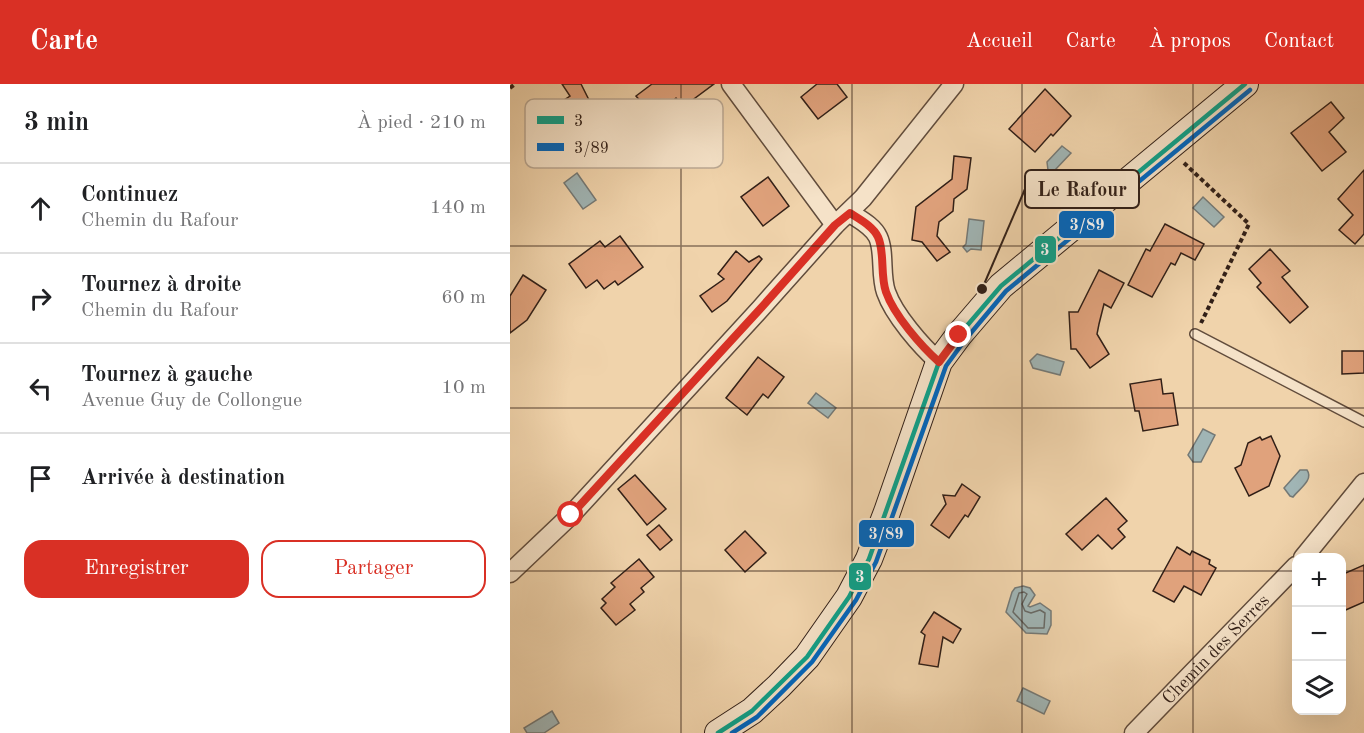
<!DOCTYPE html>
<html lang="fr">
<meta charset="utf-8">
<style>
:root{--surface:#fff;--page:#f2f2f2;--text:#202124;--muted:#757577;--line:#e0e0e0;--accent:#d93025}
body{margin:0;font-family:"Old Standard TT",serif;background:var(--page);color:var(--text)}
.controls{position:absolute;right:18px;bottom:18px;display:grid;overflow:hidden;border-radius:12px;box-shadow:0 6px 24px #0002}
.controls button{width:54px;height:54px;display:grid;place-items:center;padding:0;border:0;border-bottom:2px solid var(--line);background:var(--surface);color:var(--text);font:30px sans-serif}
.stop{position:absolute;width:18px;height:18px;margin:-14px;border:4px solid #d93025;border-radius:50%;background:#fff}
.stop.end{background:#d93025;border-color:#fff;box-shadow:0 2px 6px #0008}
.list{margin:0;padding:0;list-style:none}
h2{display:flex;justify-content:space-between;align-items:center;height:78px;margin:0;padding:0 24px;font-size:26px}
h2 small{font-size:20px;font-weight:400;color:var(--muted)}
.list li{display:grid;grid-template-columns:39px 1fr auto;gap:18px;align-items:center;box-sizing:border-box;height:90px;padding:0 24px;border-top:2px solid var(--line)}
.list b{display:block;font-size:22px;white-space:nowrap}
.list p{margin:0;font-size:20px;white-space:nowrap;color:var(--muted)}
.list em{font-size:20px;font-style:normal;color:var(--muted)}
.actions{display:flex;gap:12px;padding:18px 24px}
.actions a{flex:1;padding:14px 0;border:2px solid var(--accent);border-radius:18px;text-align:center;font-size:21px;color:var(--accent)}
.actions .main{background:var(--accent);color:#fff}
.icon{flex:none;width:33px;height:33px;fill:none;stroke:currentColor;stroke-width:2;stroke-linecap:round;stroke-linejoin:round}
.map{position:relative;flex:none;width:854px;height:649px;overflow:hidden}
header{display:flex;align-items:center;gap:36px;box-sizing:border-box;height:84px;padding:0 30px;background:var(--accent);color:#fff}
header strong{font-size:28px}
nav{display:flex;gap:33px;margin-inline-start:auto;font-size:21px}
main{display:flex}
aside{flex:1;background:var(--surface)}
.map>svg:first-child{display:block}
.water{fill:#a0b5b5;stroke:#747976;stroke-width:1.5}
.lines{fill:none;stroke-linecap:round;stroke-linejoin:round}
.shore{stroke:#686a66;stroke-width:1.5}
.building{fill:#e0a27c;stroke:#311f17;stroke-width:1.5}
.lane-casing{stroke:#614c3c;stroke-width:12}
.street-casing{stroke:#614c3c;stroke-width:21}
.secondary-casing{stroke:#311f17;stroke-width:28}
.path{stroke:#311f17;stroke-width:4;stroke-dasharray:4.5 3;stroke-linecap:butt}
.lane{stroke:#f5e2c8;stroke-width:9}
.street{stroke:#f5e2c8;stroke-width:18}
.secondary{stroke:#f5e2c8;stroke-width:26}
.bus-1-casing{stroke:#f5e2c8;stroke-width:9}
.bus-2-casing{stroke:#f5e2c8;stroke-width:9}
.bus-1{stroke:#0ea088;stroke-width:4.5}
.bus-2{stroke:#0065bd;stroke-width:4.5}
.route{stroke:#d93025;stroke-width:8}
.grid{fill:none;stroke:#311f17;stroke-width:1.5;stroke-opacity:0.55}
.labels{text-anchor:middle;stroke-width:4.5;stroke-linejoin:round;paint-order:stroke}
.street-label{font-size:18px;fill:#311f17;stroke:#f5e2c8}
.key{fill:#f5e2c8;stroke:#baa893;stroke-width:1.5}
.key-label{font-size:16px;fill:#311f17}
.leader{fill:none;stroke:#311f17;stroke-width:2}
.callout-dot{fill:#311f17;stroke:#f5e2c8;stroke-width:2}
.callout{fill:#f5e2c8;stroke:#311f17;stroke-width:2}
.callout-label{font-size:20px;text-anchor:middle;font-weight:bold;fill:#311f17}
.line-badge{stroke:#f5e2c8;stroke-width:2}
.badge-label{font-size:16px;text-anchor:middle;font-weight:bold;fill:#fff}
</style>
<header>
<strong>Carte</strong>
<nav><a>Accueil</a><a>Carte</a><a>À propos</a><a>Contact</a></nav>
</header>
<main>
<aside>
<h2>3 min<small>À pied · 210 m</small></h2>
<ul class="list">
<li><svg class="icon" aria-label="ahead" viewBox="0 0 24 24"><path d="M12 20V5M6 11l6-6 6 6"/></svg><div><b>Continuez</b><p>Chemin du Rafour</p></div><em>140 m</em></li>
<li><svg class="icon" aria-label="right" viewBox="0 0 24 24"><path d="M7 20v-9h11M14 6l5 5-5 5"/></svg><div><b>Tournez à droite</b><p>Chemin du Rafour</p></div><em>60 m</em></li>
<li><svg class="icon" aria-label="left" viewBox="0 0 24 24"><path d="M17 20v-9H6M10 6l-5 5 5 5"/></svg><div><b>Tournez à gauche</b><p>Avenue Guy de Collongue</p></div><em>10 m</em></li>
<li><svg class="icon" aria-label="arrive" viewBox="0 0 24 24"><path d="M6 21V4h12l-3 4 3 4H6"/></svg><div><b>Arrivée à destination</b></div></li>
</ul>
<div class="actions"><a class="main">Enregistrer</a><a>Partager</a></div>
</aside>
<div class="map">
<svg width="854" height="649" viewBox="0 0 854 649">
<rect width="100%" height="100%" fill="#f0d3ab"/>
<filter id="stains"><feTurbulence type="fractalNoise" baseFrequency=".00333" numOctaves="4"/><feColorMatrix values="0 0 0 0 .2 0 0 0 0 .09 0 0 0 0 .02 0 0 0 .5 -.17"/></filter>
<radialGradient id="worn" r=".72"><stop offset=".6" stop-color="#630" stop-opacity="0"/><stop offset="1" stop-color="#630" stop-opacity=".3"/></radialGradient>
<g class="water">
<path d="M552,62l9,7 -16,17h-7l-1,-8z"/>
<path d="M67,89l19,27 -13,9 -19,-26z"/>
<path d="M693,113l21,20 -10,10 -21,-19z"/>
<path d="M459,135l15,2 -3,29 -10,-1 -4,3 -4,-5 3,-3z"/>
<path d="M527,270l27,8 -4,13 -27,-7 -3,-7z"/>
<path d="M306,309l20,15 -8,10 -20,-15z"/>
<path d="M693,345l12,6 -14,27h-8l-5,-7z"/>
<path d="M790,386h7c7,10 -8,19 -14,27l-3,-1 -6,-8z"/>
<path d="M513,502l7,2 5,7 -7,11 2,1 10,-4 11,8v14l-4,9 -21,-1 -20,-21 6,-20 3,-4z"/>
<path d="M513,604l27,13 -6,13 -27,-13z"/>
<path d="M42,627l7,12 -15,10h-17l-3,-5z"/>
</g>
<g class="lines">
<path class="shore" d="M509,509l5,-1 3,2 -5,10 3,7 6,2 9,-3 5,3 -1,15h-16l-15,-16z"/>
</g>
<g class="building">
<path d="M52,0h19l20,40 -9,5 -4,-6 -5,10 -13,-18h-5l-7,-11 12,-8z"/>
<path d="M142,0h62l-31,23 -7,-9 -8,7 -2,-3 -16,10 -14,-16z"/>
<path d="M307,0h20l10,13 -29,22 -17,-22z"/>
<path d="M535,5l26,27 -18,20 -2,-2 -16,18 -26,-23z"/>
<path d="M821,18l13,16 -15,14 17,20 -24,19 -31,-38z"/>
<path d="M444,72l17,2 -4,31 -13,10 -1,12 -14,11 -2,14 13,16 -13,9 -15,-19 -10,-2 4,-33 36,-28z"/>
<path d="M854,86v64l-9,10 -16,-14 14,-15 -15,-16z"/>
<path d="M258,93l21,29 -26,20 -22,-29z"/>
<path d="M655,140l39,20 -9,16 -14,-7 -6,12 -4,-2 -19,34 -24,-12 18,-36 4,2z"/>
<path d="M110,152l23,31 -25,18 -3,-4 -11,8 -7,-9 -11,8 -17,-24 31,-23 5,6z"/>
<path d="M760,165l20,22 -8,6 26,30 -18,16 -33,-36 4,-4 -12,-14z"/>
<path d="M226,167l13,11 10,-6 3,3 -35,42 -15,11 -12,-16 24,-17 -6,-5z"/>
<path d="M589,186l25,13 -13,25 -7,-4 -5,20 -2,10 12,20 -19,14 -14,-19h-5l-2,-37h9z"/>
<path d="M13,191l23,15 -19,30 -17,13v-37z"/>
<path d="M832,267h22v22l-22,1z"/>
<path d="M248,273l26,20 -16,21 -5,-4 -16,21 -21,-17z"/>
<path d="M651,295l2,15 10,-1 5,32 -35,6 -4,-20h-4l-5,-27z"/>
<path d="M761,352l9,20 -11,30 -20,10 -14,-28 6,-3 7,-22 12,-6 2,3z"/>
<path d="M125,391l31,34 -19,16 -29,-36z"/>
<path d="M452,400l18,13 -12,20 -3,-2 -16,23 -18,-13 15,-21 -3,-9 12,1z"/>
<path d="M596,414l21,23 -9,8 7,8 -13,12 -14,-14 -16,15 -16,-16z"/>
<path d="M149,441l13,15 -12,10 -13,-15z"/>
<path d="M235,447l21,22 -21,19 -20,-22z"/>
<path d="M667,463l13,8 2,-4 18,9 -1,4 7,4 -15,27 -17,-9 -10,16 -21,-11z"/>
<path d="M129,475l15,18 -13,11 3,4 -14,12 5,6 -19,15 -15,-17 5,-5 -4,-4 13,-12 -4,-4z"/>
<path d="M854,481v37l-23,10v-37z"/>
<path d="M424,528l27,17 -8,14 -10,-6 -5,30 -19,-3 6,-29 -4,-3z"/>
</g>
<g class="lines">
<g class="lane-casing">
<path id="lane" d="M685,250l169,88"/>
</g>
<g class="street-casing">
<g id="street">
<path d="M221,0l104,141"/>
<path d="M340,129c9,6 23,13 28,24 7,15 2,38 8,55 8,23 35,54 53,70"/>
<path d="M793,474l61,-75"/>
<path d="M0,489l61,-58 190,-207 74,-83 28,-27 91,-114"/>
<path id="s1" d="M624,649l162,-167"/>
</g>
</g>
<g class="secondary-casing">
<path id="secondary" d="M208,649l34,-22 27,-25 28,-29 42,-60 20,-38 18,-47 52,-150 20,-27 42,-49 244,-202"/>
</g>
<g class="path">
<path d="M0,4l5,-4"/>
<path d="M674,79l65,61 -48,99"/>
</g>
<use href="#lane" class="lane"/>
<use href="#street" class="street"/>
<use href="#secondary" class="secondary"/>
<g class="bus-1-casing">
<path id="bus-1" d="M208,649l34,-22 55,-54 42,-60 20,-38 70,-197 20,-27 42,-49 244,-202"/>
</g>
<g class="bus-2-casing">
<path id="bus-2" d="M222,649l25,-16 55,-55 44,-62 20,-38 70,-196 19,-26 41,-49 244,-201"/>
</g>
<use href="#bus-1" class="bus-1"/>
<use href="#bus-2" class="bus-2"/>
</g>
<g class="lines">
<path class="route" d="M61,431l190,-207 74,-83 15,-12c9,6 23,13 28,24 7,15 2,38 8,55 8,23 35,54 53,70l20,-27"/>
</g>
<path class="grid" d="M171,0v649M342,0v649M512,0v649M683,0v649M0,162h854M0,324h854M0,487h786M832,487h22"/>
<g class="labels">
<g class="street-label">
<text dy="6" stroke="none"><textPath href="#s1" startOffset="117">Chemin des Serres</textPath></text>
</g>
</g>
<rect x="15" y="15" width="198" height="69" rx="9" class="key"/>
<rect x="27" y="32" width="27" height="8" fill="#0ea088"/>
<rect x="27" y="59" width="27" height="8" fill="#0065bd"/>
<g class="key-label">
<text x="64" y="42">3</text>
<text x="64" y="69">3/89</text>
</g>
<path class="leader" d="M472 205L515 105"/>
<circle class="callout-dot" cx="472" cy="205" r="6"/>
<rect class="callout" x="515" y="86" width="114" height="38" rx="6"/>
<g class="callout-label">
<text x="572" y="112">Le Rafour</text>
</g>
<g class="line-badge">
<rect x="548" y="126" width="57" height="29" rx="6" fill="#0065bd"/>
<rect x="524" y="151" width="23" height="29" rx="6" fill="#0ea088"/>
<rect x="348" y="435" width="57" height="29" rx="6" fill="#0065bd"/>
<rect x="338" y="478" width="24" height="29" rx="6" fill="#0ea088"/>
</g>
<g class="badge-label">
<text x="577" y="146">3/89</text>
<text x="535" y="171">3</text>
<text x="376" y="455">3/89</text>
<text x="350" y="498">3</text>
</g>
<rect width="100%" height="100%" filter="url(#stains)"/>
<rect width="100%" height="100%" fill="url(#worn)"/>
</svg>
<div class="controls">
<button>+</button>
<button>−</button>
<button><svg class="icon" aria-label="layers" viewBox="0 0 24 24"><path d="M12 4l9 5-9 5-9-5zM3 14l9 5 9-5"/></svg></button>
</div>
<div class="stop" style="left:61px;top:431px"></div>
<div class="stop end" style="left:449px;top:251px"></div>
</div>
</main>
